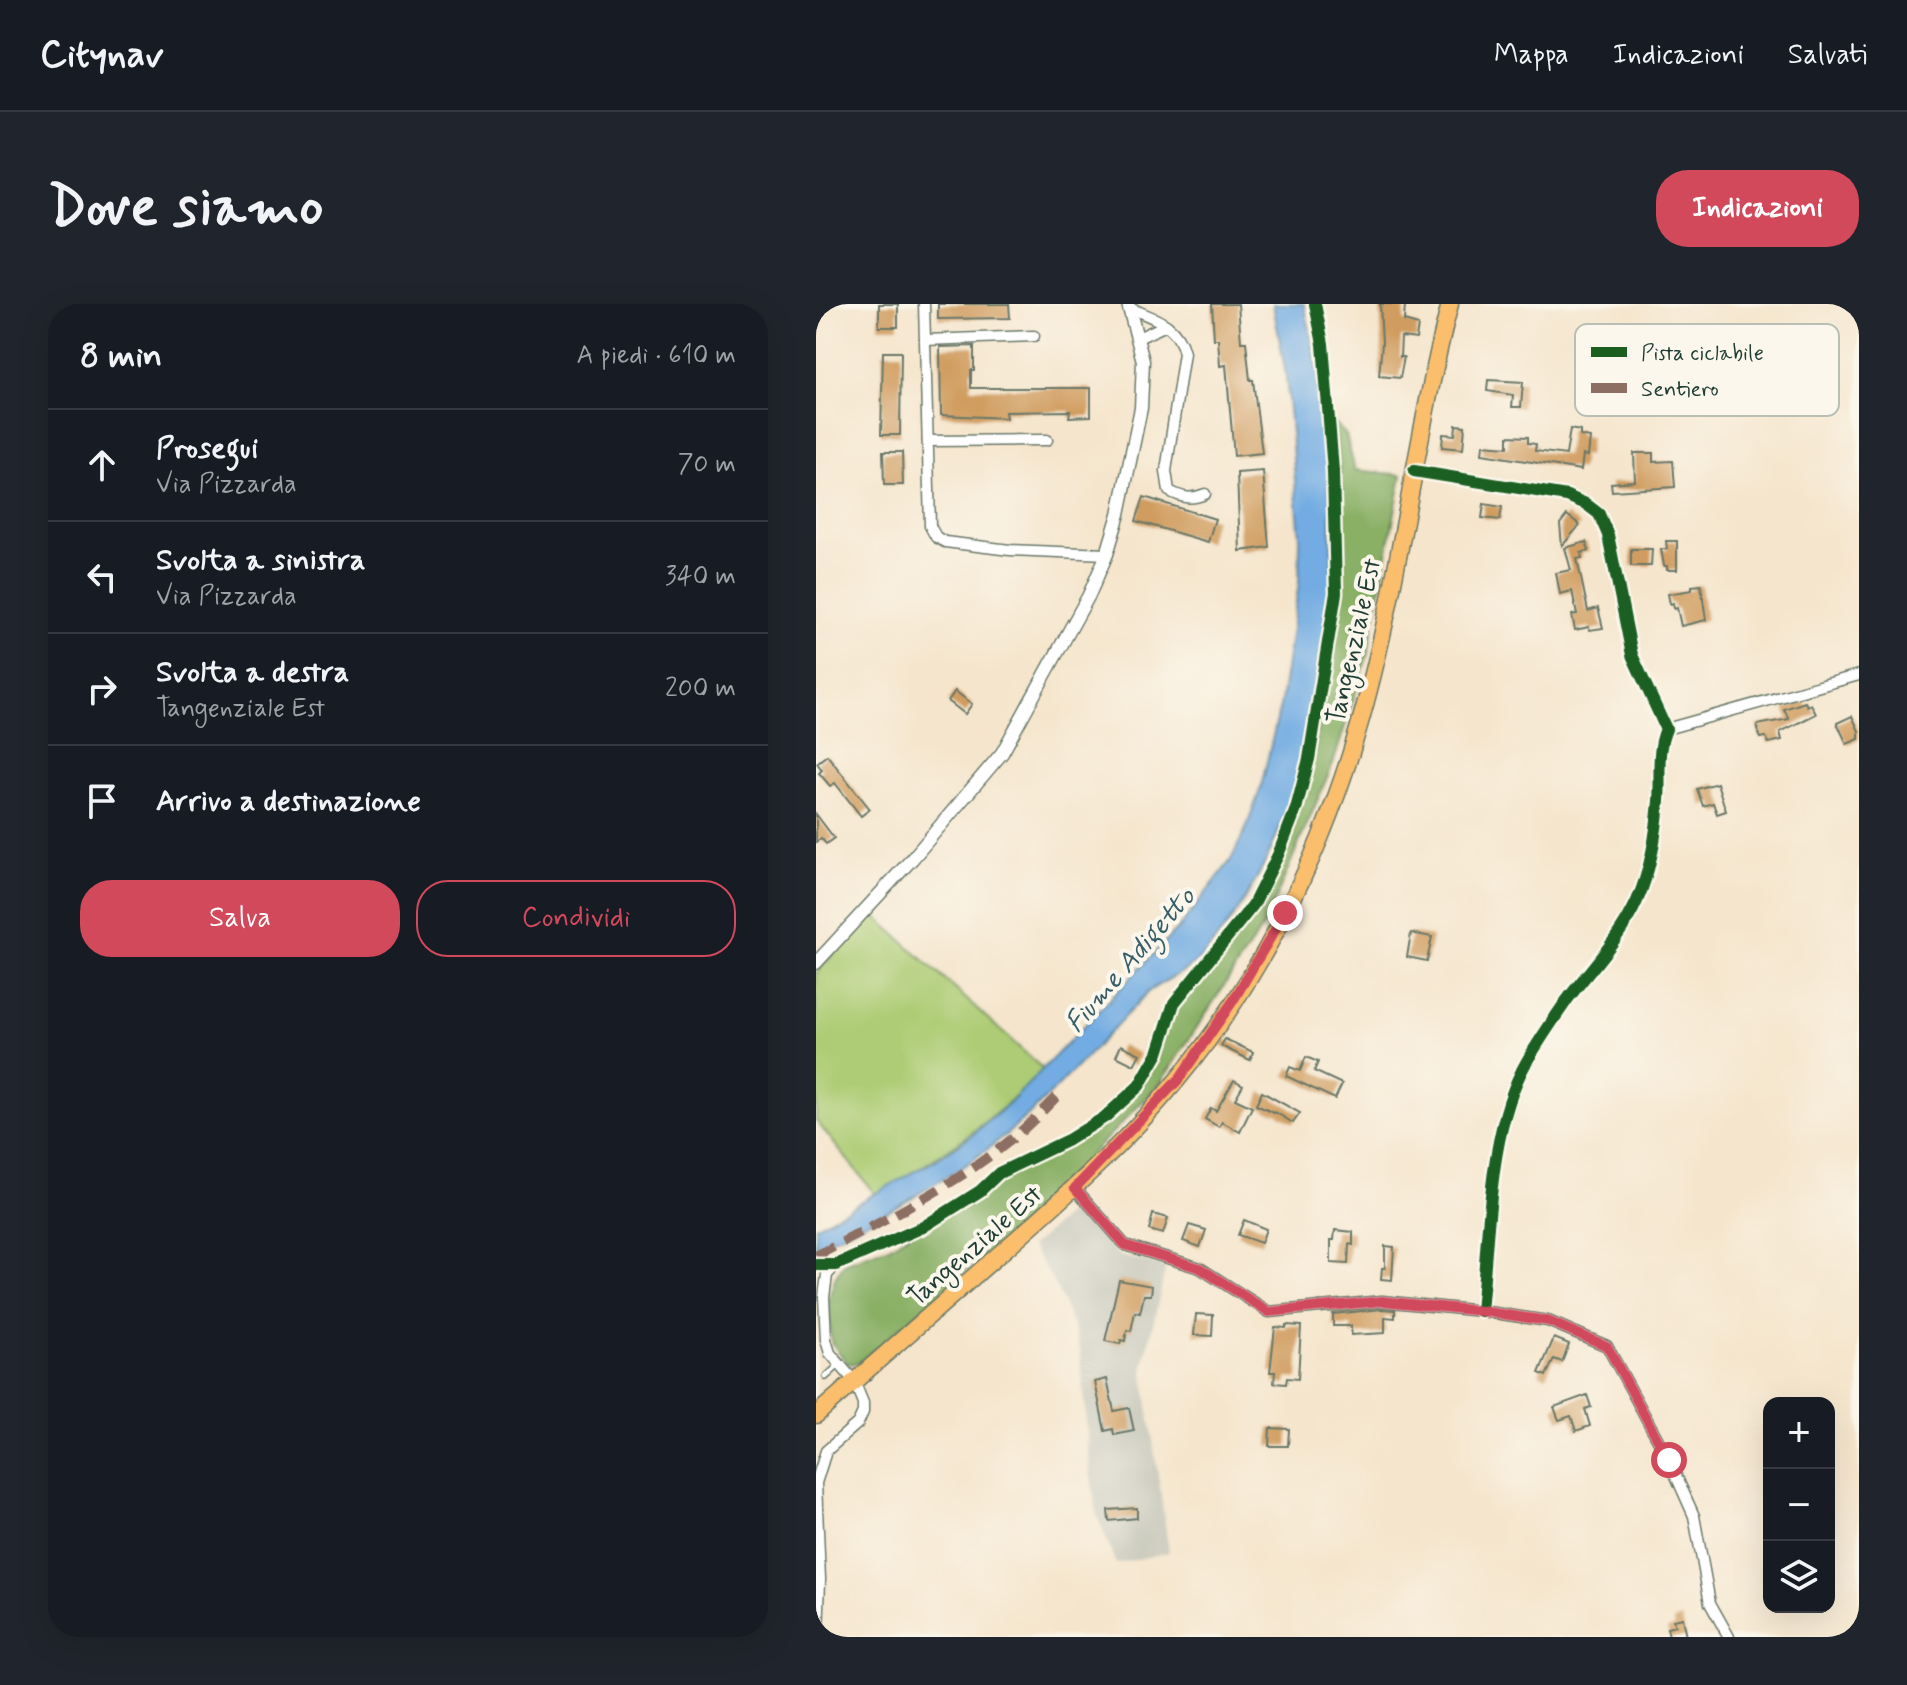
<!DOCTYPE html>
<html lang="it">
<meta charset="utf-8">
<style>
:root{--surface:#171b24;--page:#20242c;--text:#f1f3f6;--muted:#9ea1a6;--line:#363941;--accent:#d1495b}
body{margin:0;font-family:Mynerve,sans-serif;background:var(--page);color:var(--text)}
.controls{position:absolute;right:24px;bottom:24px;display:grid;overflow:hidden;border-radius:16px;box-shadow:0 8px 32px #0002}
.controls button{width:72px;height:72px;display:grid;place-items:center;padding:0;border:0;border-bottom:2px solid var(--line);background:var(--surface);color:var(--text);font:40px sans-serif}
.stop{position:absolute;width:24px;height:24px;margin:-18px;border:6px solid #d1495b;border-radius:50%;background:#fff}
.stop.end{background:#d1495b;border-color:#fff;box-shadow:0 2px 8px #0008}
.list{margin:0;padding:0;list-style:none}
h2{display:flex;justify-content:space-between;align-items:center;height:104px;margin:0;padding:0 32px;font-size:34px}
h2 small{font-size:26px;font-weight:400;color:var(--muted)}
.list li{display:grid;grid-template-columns:52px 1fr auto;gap:24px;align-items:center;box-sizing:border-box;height:112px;padding:0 32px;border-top:2px solid var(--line)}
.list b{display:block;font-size:30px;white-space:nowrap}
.list p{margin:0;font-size:26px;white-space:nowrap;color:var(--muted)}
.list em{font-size:26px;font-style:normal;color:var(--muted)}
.actions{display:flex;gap:16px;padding:24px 32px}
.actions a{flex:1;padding:18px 0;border:2px solid var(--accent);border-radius:32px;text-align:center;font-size:28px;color:var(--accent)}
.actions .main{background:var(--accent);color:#fff}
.icon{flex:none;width:44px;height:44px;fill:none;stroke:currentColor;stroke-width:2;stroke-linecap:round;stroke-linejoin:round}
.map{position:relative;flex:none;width:1043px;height:1333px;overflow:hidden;border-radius:32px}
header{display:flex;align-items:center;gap:48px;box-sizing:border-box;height:112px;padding:0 40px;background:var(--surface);border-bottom:2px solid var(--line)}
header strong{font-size:38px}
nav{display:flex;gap:44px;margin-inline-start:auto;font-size:28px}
.intro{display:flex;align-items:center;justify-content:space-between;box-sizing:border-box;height:192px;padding:0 48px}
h1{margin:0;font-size:56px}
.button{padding:20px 36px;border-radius:32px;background:var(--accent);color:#fff;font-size:28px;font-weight:700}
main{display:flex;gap:48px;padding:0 48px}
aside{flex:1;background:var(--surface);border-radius:32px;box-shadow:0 8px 32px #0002}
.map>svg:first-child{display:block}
.industrial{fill:#c5c5b8}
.green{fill:#adcc74;stroke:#668454;stroke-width:2}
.forest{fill:#8ab066;stroke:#54764d;stroke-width:2}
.water{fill:#72ace2;stroke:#48748b;stroke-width:2}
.building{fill:#d09c5e}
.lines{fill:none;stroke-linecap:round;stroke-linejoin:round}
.service-casing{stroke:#6a7869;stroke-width:8}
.minor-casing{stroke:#6a7869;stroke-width:13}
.tertiary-casing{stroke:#6a7869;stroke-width:15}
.primary-casing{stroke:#6a7869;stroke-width:19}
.service{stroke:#fff;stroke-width:5}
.minor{stroke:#fff;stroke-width:10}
.tertiary{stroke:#fff;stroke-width:12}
.primary{stroke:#fabe6d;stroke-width:16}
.quiet{stroke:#8d6e63;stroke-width:10;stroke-dasharray:20 10;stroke-linecap:butt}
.cycleway-casing{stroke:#fbf7ec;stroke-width:17}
.cycleway{stroke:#1b5e20;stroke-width:12}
.route{stroke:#d1495b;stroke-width:10}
.labels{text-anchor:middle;stroke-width:8;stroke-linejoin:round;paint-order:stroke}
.street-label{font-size:26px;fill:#1f3d34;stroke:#fbf7ec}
.water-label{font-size:28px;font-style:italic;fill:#385e68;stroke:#fbf7ec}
.key{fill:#fbf7ec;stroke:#b9bfb5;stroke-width:2}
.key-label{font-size:22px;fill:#1f3d34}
</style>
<header>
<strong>Citynav</strong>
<nav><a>Mappa</a><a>Indicazioni</a><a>Salvati</a></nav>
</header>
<div class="intro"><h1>Dove siamo</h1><a class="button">Indicazioni</a></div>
<main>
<aside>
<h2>8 min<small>A piedi · 610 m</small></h2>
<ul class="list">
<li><svg class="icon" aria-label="ahead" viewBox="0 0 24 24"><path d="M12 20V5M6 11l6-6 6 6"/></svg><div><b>Prosegui</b><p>Via Pizzarda</p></div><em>70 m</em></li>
<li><svg class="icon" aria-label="left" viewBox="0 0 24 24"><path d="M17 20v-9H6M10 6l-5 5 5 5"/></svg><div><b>Svolta a sinistra</b><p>Via Pizzarda</p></div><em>340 m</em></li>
<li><svg class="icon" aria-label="right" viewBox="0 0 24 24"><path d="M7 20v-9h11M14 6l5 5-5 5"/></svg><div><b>Svolta a destra</b><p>Tangenziale Est</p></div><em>200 m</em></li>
<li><svg class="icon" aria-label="arrive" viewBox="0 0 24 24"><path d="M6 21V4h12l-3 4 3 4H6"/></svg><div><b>Arrivo a destinazione</b></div></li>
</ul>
<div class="actions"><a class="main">Salva</a><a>Condividi</a></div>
</aside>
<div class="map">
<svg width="1043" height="1333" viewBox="0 0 1043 1333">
<rect width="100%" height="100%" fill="#fbf7ec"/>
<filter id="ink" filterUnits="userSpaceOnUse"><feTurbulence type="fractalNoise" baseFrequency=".0125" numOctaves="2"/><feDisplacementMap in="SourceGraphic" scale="16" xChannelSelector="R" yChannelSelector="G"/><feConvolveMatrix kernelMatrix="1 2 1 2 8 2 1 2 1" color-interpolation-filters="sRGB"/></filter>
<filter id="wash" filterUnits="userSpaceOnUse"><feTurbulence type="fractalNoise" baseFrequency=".006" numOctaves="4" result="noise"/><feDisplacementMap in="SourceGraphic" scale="32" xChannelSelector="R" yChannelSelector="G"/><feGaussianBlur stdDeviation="1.8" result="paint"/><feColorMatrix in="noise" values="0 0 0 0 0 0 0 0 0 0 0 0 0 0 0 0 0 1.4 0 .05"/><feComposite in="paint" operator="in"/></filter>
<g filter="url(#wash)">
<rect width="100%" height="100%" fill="#f5e5cc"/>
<path class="industrial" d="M260,904l44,48 46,10 -23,105 26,181 -53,12 -19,-48 -7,-46 -10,-120 -8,-27 -19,-42 -22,-35z"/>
<path class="green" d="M56,609l172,157c-51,51 -105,90 -169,124l-59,-73v-148z"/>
<path class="forest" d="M518,118l12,13 9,35 47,5 -34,179 -34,107 -69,162 -106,162 -137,139 -164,139 -10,1 -17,-22 -2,-43 6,-21 9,-14 45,-17 111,-72 67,-32 73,-54 37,-84 78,-96 58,-152 24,-123 6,-74 -1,-71z"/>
<path class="water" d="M457,0h31c18,74 26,151 27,227 0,18 2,37 1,55 -10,113 -37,249 -106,341 -9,12 -20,28 -32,37 -14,11 -32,17 -46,28 -7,7 -14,15 -21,22 -48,50 -95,105 -153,145 -50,35 -104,61 -158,88v-21l120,-66 36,-25 37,-31 173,-180 49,-64 15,-31 15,-42 20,-85 18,-120 1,-44 -14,-163z"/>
<g id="blocks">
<g class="building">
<rect x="63" y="0" width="19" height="23"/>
<path d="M122,0h71l1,14 -72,1z"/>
<path d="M396,0h26l3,38h5l4,38h3l9,73 -28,3 -8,-91 -6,1 -2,-27h-4z"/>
<path d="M564,0h25l-1,17 14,4 -2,14 -15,-2 -1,20h4l-4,21 -21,-2 3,-33z"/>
<path d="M158,42v24h-3v18h120v28l-22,1 1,-6 -65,1 1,6 -65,-3 -1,-68z"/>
<path d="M67,48h18l-1,83h-19z"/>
<path d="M672,76l35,2 -2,25h-9l1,-12 -26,-4z"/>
<path d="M640,121l9,1 -2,23 -21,-2 1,-13 12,1z"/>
<path d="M754,125l10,2v5l10,2 -2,18 -5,-1 -2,15 -99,-16 1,-9 25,2v-11l20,1v6l8,1 -1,7 31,4z"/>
<path d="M67,148h19l1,33h-19z"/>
<path d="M818,149h19v9l20,-1 2,26 -63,4 -1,-8 24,-2z"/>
<path d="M447,167l6,76 -29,4 -3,-78z"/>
<path d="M328,193l71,22 -7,23 -72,-21z"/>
<path d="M668,200l18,3 -2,13 -18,-2z"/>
<path d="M751,211l13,10 -18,21 -2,-22z"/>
<path d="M850,237h11v29h-10v-4h-3l-3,-17h6z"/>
<path d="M770,238l3,9 -8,2 1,5 -5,1 11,52 10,-3 5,20 -13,2 -1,-3 -14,3 -3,-15 5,-1 -5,-23 -12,3 -4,-21 15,-3 -6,-22z"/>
<path d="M815,245h21l-1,17h-20z"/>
<path d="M885,281l5,35 -25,6 -4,-18 -3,1 -1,-6 -3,1 -2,-10 24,-4v-4z"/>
<path d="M139,387l17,13 -7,10 -17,-13z"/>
<path d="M989,398l2,4 4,-2 5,10 -36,18 2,8 -14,3 -2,-6 -6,1 -3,-13 32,-6 -5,-10z"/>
<path d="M1036,412l7,15v8l-12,5 -10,-21z"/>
<path d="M11,451l43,54 -9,7 -26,-33 -5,3 -11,-13 3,-3 -5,-7z"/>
<path d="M901,479l9,28 -9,3 -4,-11 -10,3 -6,-17z"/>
<path d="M0,510l18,24 -8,6 -5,-6 -5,4z"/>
<path d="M595,629l21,4 -5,24 -20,-4z"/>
<path d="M409,735l28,13 -3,8 -29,-14z"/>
<path d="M305,741l19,9 -6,11 -18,-9z"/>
<path d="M490,753l12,5 -4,9 28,13 -7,15 -49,-23 4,-9 10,4z"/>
<path d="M418,776l9,5 -8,14 17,8 -12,25 -18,-10 -3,5 -14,-8 6,-11 5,3z"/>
<path d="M446,788l38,21 -7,10 -18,-11 -1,1 -18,-8z"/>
<path d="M337,910l15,4 -5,16 -14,-4z"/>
<path d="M428,916l22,9 -5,14 -23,-8z"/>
<path d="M373,921l17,5 -6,17 -17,-6z"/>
<path d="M519,926l18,2v13l-4,-1 -1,20 -17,-1v-23h3z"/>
<path d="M569,942l9,1 -2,33 -11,-1 1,-11h3z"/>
<path d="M303,976l33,6 -1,9h-7l-4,18 -5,-1 -4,19 -4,-1 -2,11 -4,-1 -1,4 -15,-3z"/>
<path d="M566,1005l13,1v8l-10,-1v16l-34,2v-9h-18v-12z"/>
<path d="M380,1010l17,1 -1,21 -18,-1z"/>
<path d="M470,1021l15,1 -3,53 -11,-1 -1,6 -12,-1 1,-11h-5l5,-45 11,1z"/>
<path d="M738,1034l15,6 -7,18 -8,-3 -8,17 -7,-3z"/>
<path d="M291,1075l7,32 15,-3 5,23 -20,4 -1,-6 -8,2 -10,-49z"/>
<path d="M771,1091l4,12 -6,2 5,17 -14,5 -5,-15 -12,4 -5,-13z"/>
<path d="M454,1124l19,1 -1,17h-19z"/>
<path d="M321,1204v10l-28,3 -1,-11z"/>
<path d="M866,1314l4,19h-17l-2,-9 8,-2 -2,-6z"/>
</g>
</g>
</g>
<g filter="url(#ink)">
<use href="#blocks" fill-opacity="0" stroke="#6a7869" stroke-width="2"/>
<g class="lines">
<g class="service-casing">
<path id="service" d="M10,1073l13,-12"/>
</g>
<g class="minor-casing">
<g id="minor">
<path d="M108,0l6,222 6,11 9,5 65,8 97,4"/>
<path d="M314,4c25,11 47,15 54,45l-18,118 3,20c14,7 22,9 36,3"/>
<path d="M322,34l28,-13"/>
<path d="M109,36l109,-4"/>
<path d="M112,137l119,-1"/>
<path d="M598,167l153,25 19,8 13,10 9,21 24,120 34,74c-10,23 -5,47 -7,72 -3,34 -8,68 -22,100 -17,38 -46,67 -70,99 -14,20 -28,41 -40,61 -39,67 -38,174 -46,250"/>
<path d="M850,425l193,-54"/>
<path d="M259,884l50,57 75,23 69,44 113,-11 99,10 67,10 59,25 62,114 25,56 16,87 19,34"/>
<path d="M2,1333l2,-58 -4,-96 10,-32 32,-28 5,-11v-9l-9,-22 -24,-28 -4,-13 -2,-43 3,-22 9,-10 87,-38 57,-36 19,-18 69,-33 37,-23 34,-31 19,-33 16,-50 79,-98 25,-50 18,-46 13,-50 27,-166 -3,-122 -10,-127 -8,-40"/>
</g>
</g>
<g class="tertiary-casing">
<path id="tertiary" d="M0,659l96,-104 90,-106 87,-158 18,-41 12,-40 22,-106 2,-47 -15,-57"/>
</g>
<g class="primary-casing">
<path id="primary" d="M0,1111c60,-53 120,-106 180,-158 64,-56 127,-111 181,-177 79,-95 140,-216 176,-334 45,-144 59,-296 97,-442"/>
</g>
<use href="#service" class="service"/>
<use href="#minor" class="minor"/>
<use href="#tertiary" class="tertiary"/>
<use href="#primary" class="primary"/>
<path class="quiet" d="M0,952c69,-36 142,-72 202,-122 15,-13 30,-29 44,-43"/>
<g class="cycleway-casing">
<g id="cycleway">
<path d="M598,167l153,25 19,8 13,10 9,21 24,120 34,74c-10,23 -5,47 -7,72 -3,34 -8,68 -22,100 -17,38 -46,67 -70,99 -14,20 -28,41 -40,61 -39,67 -38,174 -46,250"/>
<path d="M0,961h20l87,-38 57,-36 19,-18 69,-33 37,-23 34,-31 19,-33 16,-50 79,-98 25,-50 18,-46 13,-50 27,-166 -3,-122 -10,-127 -8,-40"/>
</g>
</g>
<use href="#cycleway" class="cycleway"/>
</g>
</g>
<g class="lines" filter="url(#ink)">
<path class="route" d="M469,609l-52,88 -54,78 -104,109 50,57 75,23 69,44 113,-11 99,10 67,10 59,25 62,114"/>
</g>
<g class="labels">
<g class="street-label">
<text transform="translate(537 337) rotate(-77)" y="9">Tangenziale Est</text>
<text transform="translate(158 941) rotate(-41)" y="9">Tangenziale Est</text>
</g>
<g class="water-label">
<text transform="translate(313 655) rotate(-49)" y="10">Fiume Adigetto</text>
</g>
</g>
<rect x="759" y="20" width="264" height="92" rx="12" class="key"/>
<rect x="775" y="43" width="36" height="10" fill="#1b5e20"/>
<rect x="775" y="79" width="36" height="10" fill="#8d6e63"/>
<g class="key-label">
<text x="825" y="56">Pista ciclabile</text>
<text x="825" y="92">Sentiero</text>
</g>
</svg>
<div class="controls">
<button>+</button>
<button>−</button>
<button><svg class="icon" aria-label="layers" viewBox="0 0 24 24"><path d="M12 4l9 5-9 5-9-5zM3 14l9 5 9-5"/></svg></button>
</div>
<div class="stop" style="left:853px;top:1156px"></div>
<div class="stop end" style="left:469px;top:609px"></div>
</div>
</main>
